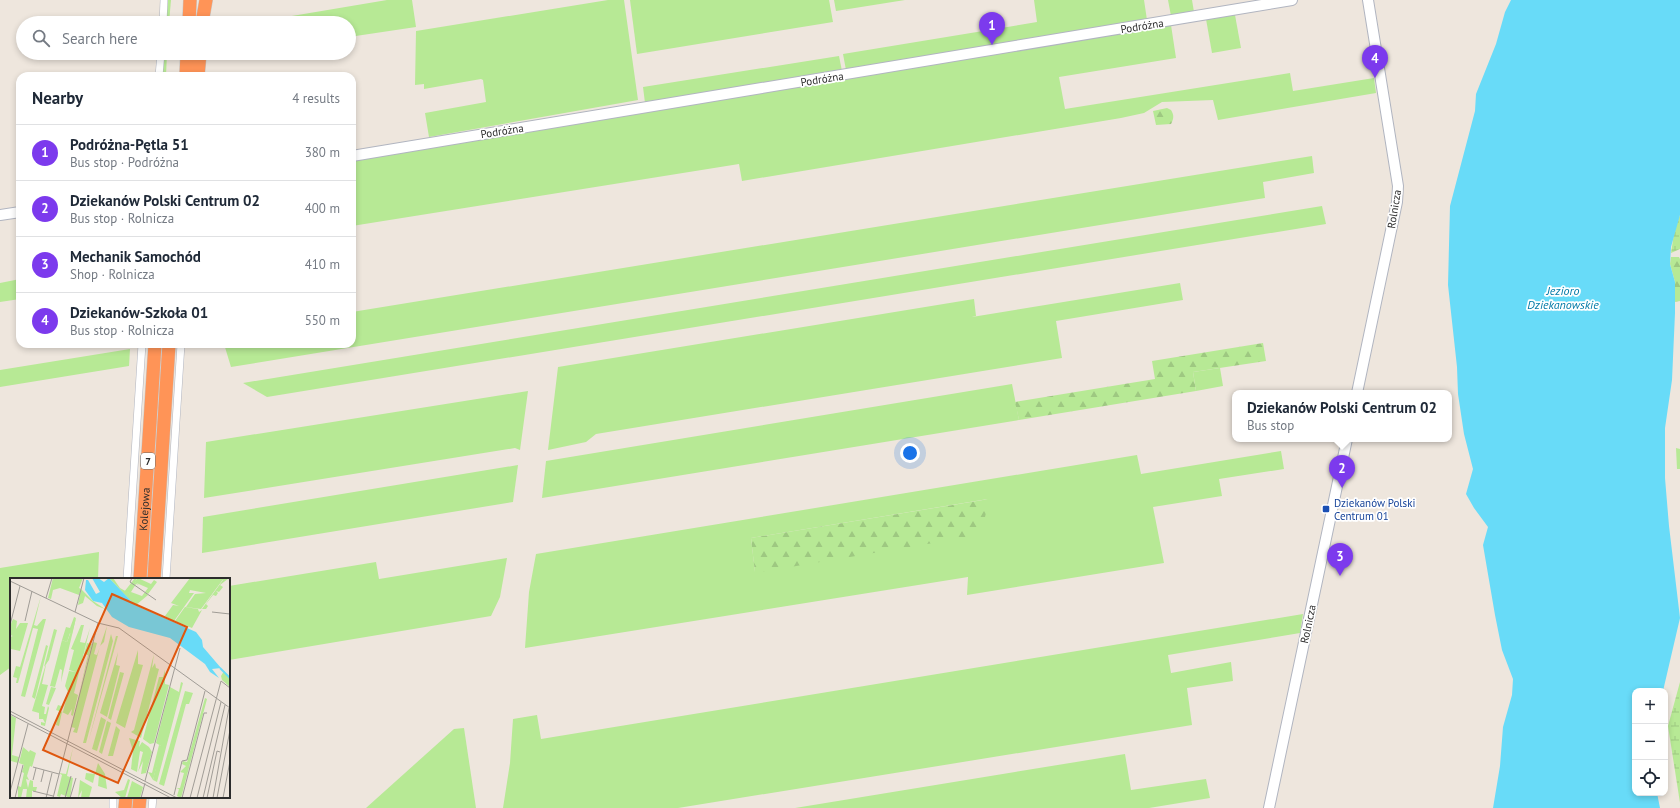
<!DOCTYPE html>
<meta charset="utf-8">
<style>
:root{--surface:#fff;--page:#f6f6f7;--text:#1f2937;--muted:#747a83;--line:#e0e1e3;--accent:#7c3aed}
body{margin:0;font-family:"PT Sans",sans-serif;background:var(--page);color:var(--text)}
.controls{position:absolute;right:12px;bottom:12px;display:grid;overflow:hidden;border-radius:8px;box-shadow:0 2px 6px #0003}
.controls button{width:36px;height:36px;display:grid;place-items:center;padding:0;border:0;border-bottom:1px solid var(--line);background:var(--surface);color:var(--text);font:20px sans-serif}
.you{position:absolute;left:910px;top:453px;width:14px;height:14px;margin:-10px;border:3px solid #fff;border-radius:50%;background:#1a73e8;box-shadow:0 0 0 6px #1a73e833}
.badge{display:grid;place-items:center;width:26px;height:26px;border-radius:50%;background:var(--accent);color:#fff;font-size:13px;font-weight:700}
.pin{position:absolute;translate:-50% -33px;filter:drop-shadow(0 1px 2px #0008)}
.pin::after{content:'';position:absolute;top:21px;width:14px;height:12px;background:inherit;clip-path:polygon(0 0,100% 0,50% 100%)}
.popup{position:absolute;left:1232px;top:390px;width:220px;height:52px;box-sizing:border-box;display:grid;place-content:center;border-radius:8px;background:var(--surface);filter:drop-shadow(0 1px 3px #0005);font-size:13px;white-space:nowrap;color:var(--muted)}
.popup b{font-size:15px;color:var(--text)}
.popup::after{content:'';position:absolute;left:50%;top:100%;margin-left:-8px;border:8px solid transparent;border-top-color:var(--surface)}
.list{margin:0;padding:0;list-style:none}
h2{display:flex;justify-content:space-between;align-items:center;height:52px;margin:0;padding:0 16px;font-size:17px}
h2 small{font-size:13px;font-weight:400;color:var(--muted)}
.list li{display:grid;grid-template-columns:26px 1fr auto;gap:12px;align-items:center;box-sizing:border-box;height:56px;padding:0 16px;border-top:1px solid var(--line)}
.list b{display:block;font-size:15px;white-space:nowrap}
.list p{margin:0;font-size:13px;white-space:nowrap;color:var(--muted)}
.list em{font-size:13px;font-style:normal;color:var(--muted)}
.icon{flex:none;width:22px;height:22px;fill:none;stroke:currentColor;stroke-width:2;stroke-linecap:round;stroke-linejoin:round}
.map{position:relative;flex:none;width:1680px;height:808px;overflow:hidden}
.search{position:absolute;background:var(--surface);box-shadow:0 2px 6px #0003;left:16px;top:16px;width:340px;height:44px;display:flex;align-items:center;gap:10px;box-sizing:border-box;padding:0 14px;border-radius:22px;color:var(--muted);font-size:15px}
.panel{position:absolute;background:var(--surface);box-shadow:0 2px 6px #0003;left:16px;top:72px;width:340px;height:276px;border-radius:12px}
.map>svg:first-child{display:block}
.grass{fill:#b7e995;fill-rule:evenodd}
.forest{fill:url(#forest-firs)}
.wetland{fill:url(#wetland-marsh)}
.water{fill:#68dbf8}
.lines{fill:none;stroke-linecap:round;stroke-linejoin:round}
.street-casing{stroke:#b1b5c0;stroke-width:8}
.secondary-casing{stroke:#b1b5c0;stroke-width:12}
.highway-casing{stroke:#c8c8c8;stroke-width:14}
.street{stroke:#fff;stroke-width:7}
.secondary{stroke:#fff;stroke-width:10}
.highway{stroke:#ff9457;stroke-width:13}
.transit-dot{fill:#1a4fb4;stroke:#fff;stroke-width:1.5}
.labels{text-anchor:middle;stroke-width:3.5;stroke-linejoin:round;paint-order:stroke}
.shield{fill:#fff;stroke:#6b6b6b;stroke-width:1}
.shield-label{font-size:10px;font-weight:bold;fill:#2c2c2c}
.street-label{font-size:11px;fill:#2c2c2c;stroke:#fff}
.transit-label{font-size:11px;fill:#164399;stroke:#fff;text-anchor:start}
.water-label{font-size:12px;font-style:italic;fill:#037ba8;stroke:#fff}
.inset-river{fill:none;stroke:#68dbf8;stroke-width:2}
.inset-road{fill:none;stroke:#a09c96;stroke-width:1}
.view{fill:#df570e;fill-opacity:0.15;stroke:#df570e;stroke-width:2}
.inset-edge{fill:none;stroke:#2c2c2c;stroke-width:2}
</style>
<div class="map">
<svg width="1680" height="808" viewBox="0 0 1680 808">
<defs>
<pattern id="forest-firs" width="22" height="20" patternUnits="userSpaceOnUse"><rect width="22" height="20" fill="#b7e995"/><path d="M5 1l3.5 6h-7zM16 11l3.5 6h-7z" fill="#9ec881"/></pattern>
<pattern id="wetland-marsh" width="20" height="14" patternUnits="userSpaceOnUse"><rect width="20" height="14" fill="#b7e995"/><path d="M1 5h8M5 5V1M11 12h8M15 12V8" fill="none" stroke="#9ec881"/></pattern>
</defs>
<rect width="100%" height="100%" fill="#eee6dd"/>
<g class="grass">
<path d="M168,0h3l-2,23h-3z"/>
<path d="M387,0h25l4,27 -67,10v-14h-75v-4z"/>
<path d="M608,0h16l14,100 -209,37 -4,-24 61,-11 -3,-22 -2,-1 -57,10v-5l-9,1 1,-54z"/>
<path d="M630,0h199l4,22 -196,32z"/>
<path d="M834,0h71l-69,11z"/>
<path d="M1034,0h110l3,20 -301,50 -3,-16 194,-32z"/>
<path d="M1168,0h24l2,12 -23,4z"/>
<path d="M1235,15l6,33 -29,5 -6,-34z"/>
<path d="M1171,25l5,33 -117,19 6,32 225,-36 3,18 81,-13 2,15 -158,27 -5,-20 -51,2 -18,11 -23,5 -379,63 -3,-17 -387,62v-66z"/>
<path d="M164,53h3l-1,23h-4z"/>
<path d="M839,56l3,15 -197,32 -2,-16z"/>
<path d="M1312,156l2,17 -51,9 2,16 -1034,169 -7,-23h128v-32z"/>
<path d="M1322,206l4,18 -1059,173 -24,-14z"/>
<path d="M20,279v20l-20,3v-19z"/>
<path d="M1180,283l3,17 -127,21 6,37 -466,76 -10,8 -38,8 10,-83 416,-68 2,17 -4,1z"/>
<path d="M130,349l-1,17 -129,21v-17z"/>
<path d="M1220,368l3,18 -27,5 -3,-19z"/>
<path d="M1012,384l7,36 -477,78 4,-37z"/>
<path d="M528,391l-8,59 -5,-2 -311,50 2,-56z"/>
<path d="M1676,448l4,1v20h-3z"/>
<path d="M1281,451l3,18 -65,10 3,17 -69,11 11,56 -197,32 1,-18 -443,71 4,-56 7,-38 601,-99 4,19zM988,499l-233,73 -4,-34z"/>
<path d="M518,465l-5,37 -311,51 1,-36z"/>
<path d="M99,552l-1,27h-87v88l-11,8v-107z"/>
<path d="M507,558l-7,39 -9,19 -262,44v-74l147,-24 3,17z"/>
<path d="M1303,614l-3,19 -132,22 3,18 60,-11 2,19 -46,7 5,37 -514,83h-175l7,-45 3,-44 24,-4 4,24z"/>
<path d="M464,728l12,80h-110l88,-79z"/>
<path d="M1125,754l6,36 75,-11 4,19 -61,10h-354z"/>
</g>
<g class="forest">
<path d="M1167,108l4,2c3,5 3,8 0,14l-15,1 -3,-14z"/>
<path d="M1671,257h8l1,2v42l-5,1v-20l-5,-18z"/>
<path d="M1263,343l3,18 -73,11 3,19 -177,29 -4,-18 140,-23 -3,-18z"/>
<path d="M989,499l-8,36 -226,38 -4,-35z"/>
</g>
<g class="wetland">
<path d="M1680,215v34l-9,4 4,-26z"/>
<path d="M1680,682v121l-12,-77z"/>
</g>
<path class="water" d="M1511,0h169v215l-9,32 -1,17 5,18v31l-3,67 -7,48v50l4,48 11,92 -17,73h-28v102h22l3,15h-167l7,-42 3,-39 9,-32 1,-16 -11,-29 -7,-35 -12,-70 5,-18 -14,-19 -8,-14 7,-25 -9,-35 -6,-40 -1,-27 -9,-82 2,-79 25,-95 1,-17 20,-50 9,-32z"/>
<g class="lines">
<g class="street-casing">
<g id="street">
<path d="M163,23l1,-23"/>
<path d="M159,76l2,-23"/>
<path d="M127,579l15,-235"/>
<path d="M166,579l15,-235"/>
<path d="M113,808v-11"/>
<path d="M152,808l1,-11"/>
</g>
</g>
<g class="secondary-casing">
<g id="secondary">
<path d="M352,156l940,-156"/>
<path d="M0,215l20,-3"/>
<path d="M1357,393l40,-191 1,-16 -30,-186"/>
<path d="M1269,808l78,-369"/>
</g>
</g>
<g class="highway-casing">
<g id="highway">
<path d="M189,23l1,-23"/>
<path d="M202,23l4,-23"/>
<path d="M186,76l1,-23"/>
<path d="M198,76l2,-23"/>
<path id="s1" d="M140,579l15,-235"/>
<path d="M154,579l15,-235"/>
<path d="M125,808l1,-11"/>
<path d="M139,808l1,-11"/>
</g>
</g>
<use href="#street" class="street"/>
<use href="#secondary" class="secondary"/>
<use href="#highway" class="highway"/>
</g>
<rect class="transit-dot" x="1322" y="505" width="8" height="8" rx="2"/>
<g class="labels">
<rect class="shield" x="141" y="453" width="14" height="16" rx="3"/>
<g class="shield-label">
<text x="148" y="465">7</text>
</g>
<g class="street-label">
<text transform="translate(1142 26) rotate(-9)" y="4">Podróżna</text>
<text transform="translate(822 79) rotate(-9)" y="4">Podróżna</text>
<text transform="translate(502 131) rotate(-9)" y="4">Podróżna</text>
<text transform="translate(1394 209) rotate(-81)" y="4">Rolnicza</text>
<text dy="4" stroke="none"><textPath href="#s1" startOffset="70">Kolejowa</textPath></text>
<text transform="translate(1308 624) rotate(-78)" y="4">Rolnicza</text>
</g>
<g class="transit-label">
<text x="1334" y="507">Dziekanów Polski<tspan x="1334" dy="13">Centrum 01</tspan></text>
</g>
<g class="water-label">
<text x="1563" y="295">Jezioro<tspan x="1563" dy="14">Dziekanowskie</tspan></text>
</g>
</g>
<g transform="translate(10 578)">
<rect width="220" height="220" fill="#eee6dd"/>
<path d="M43,0h30l-4,10 2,1 -2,6 -19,-7 -7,2 -2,9 -3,-1zM125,0h2l-2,4 4,3 -3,-1 -5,8 11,4 3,-4 3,3 -12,10 -5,-4 -2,-8 -5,-1zM207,0h12l-9,7 3,2 -4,5 -3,-1 2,2 -2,3 -3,-1 -7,9 2,2 -2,3h-4l21,-29zM71,11l12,12 12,8 -8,-3 -12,-10 -2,7 -5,2zM31,18l-7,29 3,1 6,-7h3l-21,78 -4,-1 17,-67 -5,-1 -15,55h-2l1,-5 -4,-1 3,-11 4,1zM66,40l-15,64 1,-12 -2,-1 -5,18 -5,-1 12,-46 5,2zM3,41l4,2 -1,8 4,-6h8l-8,28 -9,-2 -1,4v-16l3,-1 -3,-1v-9zM71,47h3l-4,17 5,1 5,-15 -16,65 4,2 -5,21 -2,-1 1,-6 -4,6 -6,-3 -3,14 -3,-1 3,-14 -3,-1 2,-5 3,1 -1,5 3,1 5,-20 -3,-6 4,-15 7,1 -7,-2 5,-20 -3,-1zM97,48l-3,16 -4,4 -23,87 -4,-1 2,-4 -4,-1 22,-85 4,1 -3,11 3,1zM101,56l2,7 -27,102h-3zM106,58h2l-30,107zM77,65l5,1 -13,50 9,-39 -4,-1zM128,72v14l5,1 -18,63 -9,-5zM108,74l-2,13 4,1 -13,51 -7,-4zM144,76l-2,14 3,-5 1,5 3,1 -18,69 -10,-6 3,-2zM37,82l-5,24 6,1 -6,21 3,1 -1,7h2l2,-8 1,2 -4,18 -4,-1v-3l4,1 -2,-4h-4v-6l-7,-2zM155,92v14l4,1 -15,58 -4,1 -7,-5 16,-62h4zM214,93l6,6v10l-8,-7 -1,-4zM110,94l4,1 -13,47 -3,-2zM171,104l2,1 -26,99 -4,-2 8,-34 -5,-3 14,-56 9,5zM175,113l8,2 -4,11h-3l-22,82 -5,-2zM195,120l2,1 -26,99 -4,-2 2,-7 -3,-1h4l4,-15 -4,-1 6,-6 -4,-2 1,-3 4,1zM0,137l6,3 -4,37 7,2 -1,6 -7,-2 -1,-4zM91,139l5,3 -9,31 -5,-2zM97,143l4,2 -9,31 -3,-2zM106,148l4,4 -7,26h-5zM119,160l11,3 -1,6 3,-5 7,5 3,5 -6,21 -5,1 2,-13 -5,11 5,-20 -3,-1 -3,21 -6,-3 2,-18zM13,169l6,5 1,-2 6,3 -4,14 -2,-1 -3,10 2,4 -3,-1 2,9 2,-8 3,1v6h4l-1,4h-4v7h-6l1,-9h-4l-2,9h-3v-12l3,1 3,-14 -2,-1 2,-7 -5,-2zM63,170l-6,28 6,2 -3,20 -9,-4 -1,3 -3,-1 5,-21 -3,-2 7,1zM88,185l7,11 2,15 -9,-3 1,-11 -4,-1 -2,9 -8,-4 1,-6 9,1zM118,201l2,1 -5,18h-3l-7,-6 9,-2zM70,202l12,7 -3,11h-8l1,-8 -4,8zM122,203l11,6 -3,11h-13z" fill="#b7e995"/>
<path d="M128,0l13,6 3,-4 3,2 -9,12 -3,-2 3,-4 -14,-6zM64,39l2,1 -4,16 -2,-1 -3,9 -5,-2 4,-13 4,1zM44,51l3,1 -8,30 -5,7zM36,67l2,1 -13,53 -3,-2zM120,101l3,2 -6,22 -3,-1zM41,109l5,1 -7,17 -3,-1zM149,167l3,1 -9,34 -5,-8 4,1z" fill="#b7e995"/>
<path d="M99,0h4l7,10 9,5 6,12zM180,0h34l-23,31 -15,-2 9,-13 11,-1 -16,-3 -1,3h5l-20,28 -9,-5 8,-11 6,1 -8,-3zM175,29l13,2 1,3 3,-2 -10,18 -17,-7z" fill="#b7e995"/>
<path d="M82,0h6l6,4 5,-4 26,27 61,27 6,8 1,7 18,21 -9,1 7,9 -9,-6 -5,-8 -35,-26 -41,-11 -17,-10 -10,-14 -9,-2 -8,-11 1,-10h2l8,14 4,-2z" fill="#68dbf8"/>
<path class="inset-river" d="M210,90l10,10"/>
<path class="inset-road" d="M122,0l-2,4 26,18M0,3l88,42 21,5 111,80M36,20l6,-20M65,34l9,-34M202,34l18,2M15,43l7,-30M0,47l10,-39M0,133l167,87M0,136l161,84M23,189l26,7M23,202l3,-12M135,203l35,-133M31,204l3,-12M23,213l20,5M0,214l18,-68M164,217l8,-34 5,-1 18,-69M5,220l8,-33M36,220l6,-25M43,220l45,-175M55,220l6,-22M60,220l6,-20M131,220l4,-15M172,220l22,-85h3M180,220l31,-117 9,7M187,220l24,-96M193,220l22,-93M197,220l10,-47 3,1M203,220l16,-90M207,220l13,-68M213,220l7,-37"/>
<path class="view" d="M102,16l75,33 -69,156 -75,-33z"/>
<rect width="220" height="220" class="inset-edge"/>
</g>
</svg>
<div class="controls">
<button>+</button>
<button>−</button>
<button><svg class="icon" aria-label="locate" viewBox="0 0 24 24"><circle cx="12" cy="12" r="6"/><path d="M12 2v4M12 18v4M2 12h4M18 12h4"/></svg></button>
</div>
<div class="you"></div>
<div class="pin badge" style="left:992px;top:45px">1</div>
<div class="pin badge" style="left:1342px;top:488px">2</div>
<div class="popup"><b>Dziekanów Polski Centrum 02</b>Bus stop</div>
<div class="pin badge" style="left:1340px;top:576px">3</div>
<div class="pin badge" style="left:1375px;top:78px">4</div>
<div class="search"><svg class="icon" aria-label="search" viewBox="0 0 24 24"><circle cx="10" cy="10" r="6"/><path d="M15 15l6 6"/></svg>Search here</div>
<section class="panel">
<h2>Nearby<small>4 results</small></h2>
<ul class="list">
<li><span class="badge">1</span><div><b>Podróżna-Pętla 51</b><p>Bus stop · Podróżna</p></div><em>380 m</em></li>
<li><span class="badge">2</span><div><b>Dziekanów Polski Centrum 02</b><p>Bus stop · Rolnicza</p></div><em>400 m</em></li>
<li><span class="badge">3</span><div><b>Mechanik Samochód</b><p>Shop · Rolnicza</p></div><em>410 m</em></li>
<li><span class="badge">4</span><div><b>Dziekanów-Szkoła 01</b><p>Bus stop · Rolnicza</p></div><em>550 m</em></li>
</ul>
</section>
</div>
